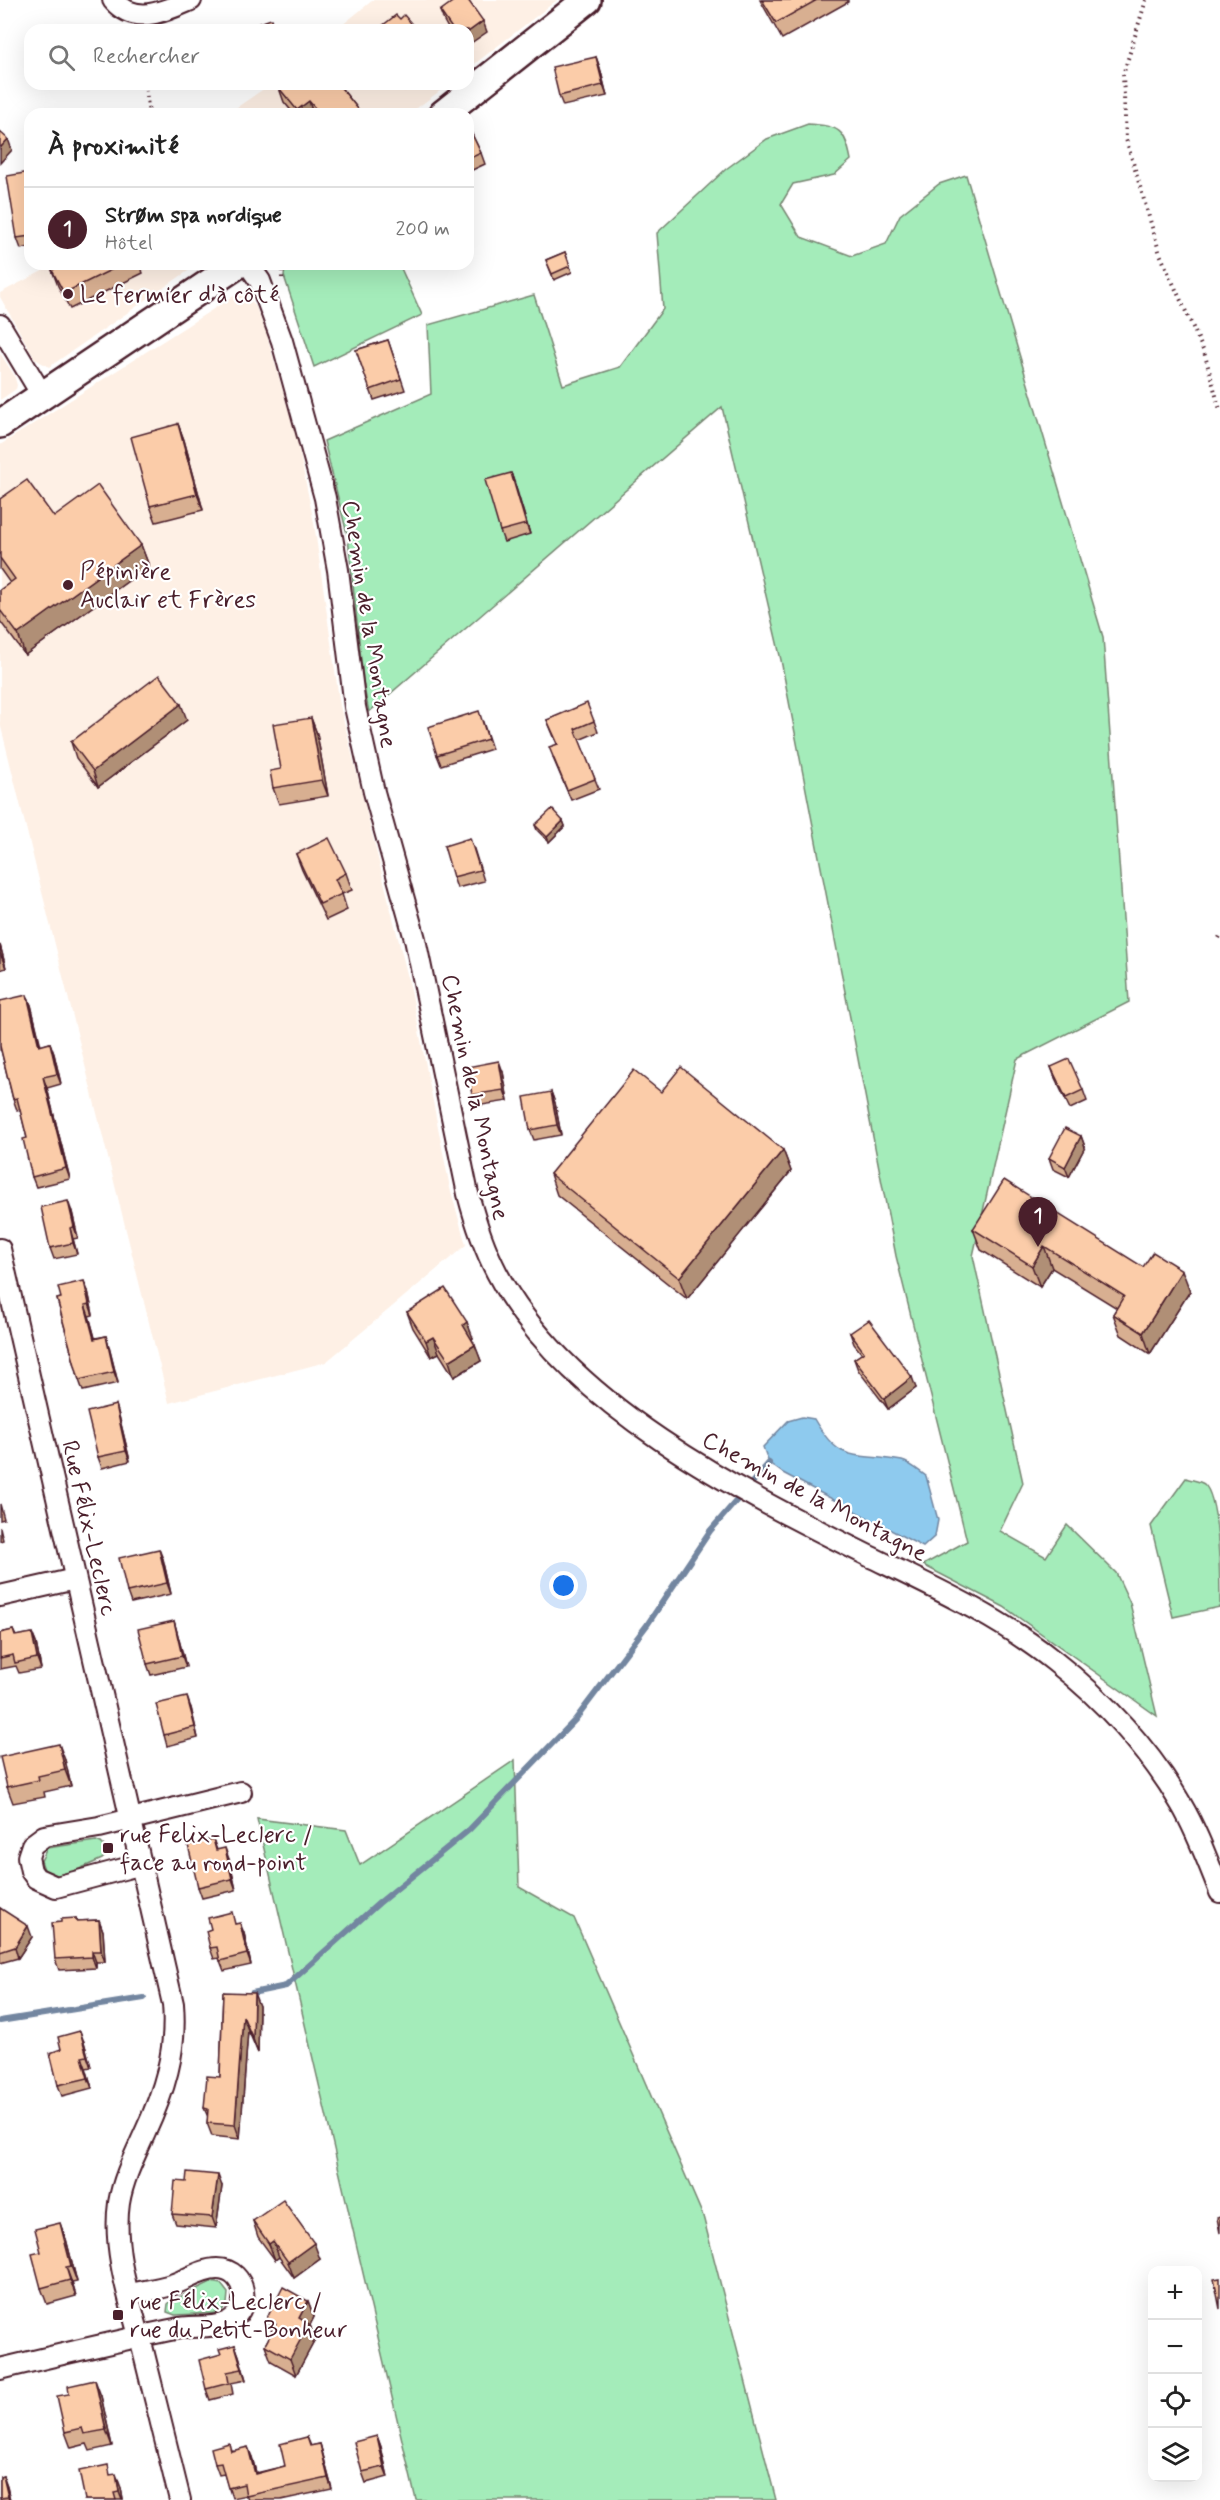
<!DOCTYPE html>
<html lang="fr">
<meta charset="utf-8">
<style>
:root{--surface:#fff;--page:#f6f6f6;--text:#222;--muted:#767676;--line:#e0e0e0;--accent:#4a1f2b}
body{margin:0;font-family:Mynerve,sans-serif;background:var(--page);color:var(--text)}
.controls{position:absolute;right:18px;bottom:18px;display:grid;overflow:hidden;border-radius:12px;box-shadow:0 6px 24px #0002}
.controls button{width:54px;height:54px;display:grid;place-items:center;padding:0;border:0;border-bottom:2px solid var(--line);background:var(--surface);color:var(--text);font:30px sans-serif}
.you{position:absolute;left:564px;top:1586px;width:21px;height:21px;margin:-15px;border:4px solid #fff;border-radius:50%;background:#1a73e8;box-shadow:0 0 0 9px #1a73e833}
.badge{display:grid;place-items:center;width:39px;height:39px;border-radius:50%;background:var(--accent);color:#fff;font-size:20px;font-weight:700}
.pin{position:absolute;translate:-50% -50px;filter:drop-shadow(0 2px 3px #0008)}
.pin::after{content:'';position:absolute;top:32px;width:21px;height:18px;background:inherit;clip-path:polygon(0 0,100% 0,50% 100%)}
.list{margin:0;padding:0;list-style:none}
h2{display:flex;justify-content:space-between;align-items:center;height:78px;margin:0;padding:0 24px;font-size:26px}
h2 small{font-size:20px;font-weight:400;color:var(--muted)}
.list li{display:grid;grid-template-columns:39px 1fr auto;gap:18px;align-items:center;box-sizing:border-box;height:84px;padding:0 24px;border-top:2px solid var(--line)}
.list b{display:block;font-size:22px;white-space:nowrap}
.list p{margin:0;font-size:20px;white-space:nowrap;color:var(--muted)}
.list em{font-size:20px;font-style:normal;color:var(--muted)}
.icon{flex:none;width:33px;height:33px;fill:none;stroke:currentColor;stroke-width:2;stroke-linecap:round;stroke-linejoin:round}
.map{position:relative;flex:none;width:1220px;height:2500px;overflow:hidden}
.search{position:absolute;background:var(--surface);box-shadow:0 6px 24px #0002;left:24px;top:24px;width:450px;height:66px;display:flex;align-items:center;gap:15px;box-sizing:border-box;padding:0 21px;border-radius:18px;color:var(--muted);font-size:22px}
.panel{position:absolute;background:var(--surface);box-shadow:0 6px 24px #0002;left:24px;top:108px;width:450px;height:162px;border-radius:18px}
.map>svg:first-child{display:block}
.built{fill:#fef0e5}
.green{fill:#a4ecba;stroke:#778672;stroke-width:1.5}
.water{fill:#8ecaee;stroke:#7386a0;stroke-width:1.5}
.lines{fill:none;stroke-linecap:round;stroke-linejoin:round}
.stream{stroke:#7386a0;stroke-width:6}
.street-casing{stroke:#4a1f2b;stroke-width:24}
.secondary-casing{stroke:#4a1f2b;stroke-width:32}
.path{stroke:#4a1f2b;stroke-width:4;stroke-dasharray:1.5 4.5;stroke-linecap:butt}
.street{stroke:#fff;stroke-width:20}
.secondary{stroke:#fff;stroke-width:27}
.wall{fill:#d8af91;stroke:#4a1f2b;stroke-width:1.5}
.shaded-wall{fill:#b08f76;stroke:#4a1f2b;stroke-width:1.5}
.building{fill:#fbcca9;stroke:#4a1f2b;stroke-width:1.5}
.poi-dot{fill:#4a1f2b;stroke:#fff;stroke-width:2}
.labels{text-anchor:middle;stroke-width:4.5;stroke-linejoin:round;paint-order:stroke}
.poi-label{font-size:24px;fill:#4a1f2b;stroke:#fff;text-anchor:start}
.street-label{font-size:24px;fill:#4a1f2b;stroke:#fff}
</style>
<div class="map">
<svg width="1220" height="2500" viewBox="0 0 1220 2500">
<rect width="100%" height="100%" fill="#fff"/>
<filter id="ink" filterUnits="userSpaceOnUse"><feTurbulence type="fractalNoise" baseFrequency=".0167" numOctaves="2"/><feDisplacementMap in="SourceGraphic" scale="12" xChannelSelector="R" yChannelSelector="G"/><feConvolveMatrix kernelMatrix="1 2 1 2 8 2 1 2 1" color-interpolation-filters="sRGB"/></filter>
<g filter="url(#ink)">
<g class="built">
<path d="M373,0h184l-89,69v-39h-132z"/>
<path d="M271,84h178l-40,30h-182z"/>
<path d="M56,264h142l-149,103 -14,-8 -35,-62v-4z"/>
<path d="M240,292l5,2 10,11 11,27 31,108 17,83 26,183 71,284 39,198 16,57 -140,117 -157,41 -169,-680v-278z"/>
<path d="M0,353l14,22 3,10 -1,4 -16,11z"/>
</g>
<g class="green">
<path d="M808,124c31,2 37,5 43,36l-17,15 -41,9 -12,20 20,33 51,19 34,-12 14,-29 39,-31 27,-9 137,462 26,365 -112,57 -44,197 50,227 -23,48 46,26 21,-32 49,48 14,30 27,113 -153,-109 -81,-42 44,-24 -71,-285 -115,-596 -59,-253 -353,305 -5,-24 -16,-150 -24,-97 107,-47 -3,-69 106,-30 29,90 57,-18 43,-58 -6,-76 69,-64 41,-30z"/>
<path d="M286,264h113l23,51 -108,52 -30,-91z"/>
<path d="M1186,1478c5,2 13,3 18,6 16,13 16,98 16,123l-47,10 -22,-91z"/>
<path d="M515,1760l4,127 55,31 129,298 73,284h-360l-159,-681 89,11 14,35z"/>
<path d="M96,1841l5,2 5,5v7l-4,4 -41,18h-4l-12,-5 -4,-11 6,-13z"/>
<path d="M211,2282l10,2 7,9 -1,11 -7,9 -45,2 -8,-3 1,-8 3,-3z"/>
</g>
<path class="water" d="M802,1417l12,2c27,47 41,33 88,42 8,2 17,10 24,15l12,44 -3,16 -12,11 -140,-74 -14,-10 -6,-16 25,-26z"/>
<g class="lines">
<g class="stream">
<path d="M252,1993l34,-7 93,-83 90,-73 106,-110 72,-95 63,-94 59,-68"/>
<path d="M0,2021l144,-23"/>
</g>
<g class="street-casing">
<g id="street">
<path d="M113,0c22,26 52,11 78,0"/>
<path d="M248,264l12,17 22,60 43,157 13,72 17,137 19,85 41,147 53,255c7,27 16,54 29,79 68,131 245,220 372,283 64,31 130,61 185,105 49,38 96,89 127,143 16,27 27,58 39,88"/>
<path d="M0,325l42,70"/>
<path d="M0,1249l173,755c4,48 -9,88 -29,131 -10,22 -21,44 -25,68 -7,48 12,101 24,147 12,50 25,100 37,150"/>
<path d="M0,1596l75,-17"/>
<path d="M142,1864l-86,23 -20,-9 -5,-7 -3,-14 4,-12 12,-9 55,-9 142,-35"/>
<path d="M0,2369c58,-14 116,-28 175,-40 16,-4 34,0 50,-6 28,-10 23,-54 -8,-54 -15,0 -29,10 -43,15 -14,5 -30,7 -45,10"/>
</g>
</g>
<g class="secondary-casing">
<g id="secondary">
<path d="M443,114l144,-114"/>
<path d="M0,424l238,-160"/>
</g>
</g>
<g class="path">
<path d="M1146,0l-23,75 3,64 34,115 44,98 16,58"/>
<path d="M145,84l4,30"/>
<path d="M282,278v-14"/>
<path d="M1219,938l1,-2"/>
</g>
<use href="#street" class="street"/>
<use href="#secondary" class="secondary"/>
</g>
<g class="wall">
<path d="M760,0h88v2l-66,37z"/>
<path d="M440,11l47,21 -19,-2h-19l-5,-9z"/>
<path d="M596,57l4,11 7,28 -44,10 -4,-10z"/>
<path d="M400,84h19l-6,4 -2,-2 -6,4z"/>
<path d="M279,88l63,1 20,25h-68l-10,-12z"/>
<path d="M468,126l13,27 4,11 -17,8z"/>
<path d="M30,172v75l-9,2 -4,-11z"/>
<path d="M565,252l7,20 -18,8 -8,-20z"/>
<path d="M64,264h76l3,9 -73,36 -12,-23 -6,-16z"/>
<path d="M388,340l17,50 -31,10 -18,-50z"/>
<path d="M178,424l6,16 19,70 -47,12 -6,-16z"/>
<path d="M511,473l19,61 -26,8 -4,-11z"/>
<path d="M0,499l141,46 8,21 -124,89 -25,-34v-31l10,-7 -10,-14z"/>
<path d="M311,718l6,16 11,62 -49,8 -6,-16 8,-19z"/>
<path d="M187,720l-89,67 -22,-29 -5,-16z"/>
<path d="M547,720l47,1 4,11 -19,8 20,49 -28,11 -18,-42 4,-14z"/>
<path d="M483,722l9,27 -51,16 -4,-10z"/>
<path d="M563,821l2,5 -16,16 -12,-12 -2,-5z"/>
<path d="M474,849l10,32 -27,7 -4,-11z"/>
<path d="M296,854l50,19 6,17 -10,4 5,16 -21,10 -24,-50z"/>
<path d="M0,945l6,23 -6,2z"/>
<path d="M0,1001l31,4 10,41 9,-3 4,11 7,30 -14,4 23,91 -34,8 -4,-10 -5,-39 -7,-29 -3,1 -4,-11 -12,-49h-1z"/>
<path d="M1051,1067l32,23 4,11 -17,8 -15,-31z"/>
<path d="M503,1072l5,29 -32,5 -4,-11z"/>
<path d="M551,1092l4,11 6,32 -27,5 -4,-10z"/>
<path d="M661,1092l122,58 8,21 -104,128 -130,-104 -7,-21z"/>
<path d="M1081,1136l4,11 -16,30 -16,-8 -4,-11z"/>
<path d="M72,1212l6,26 -5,1 4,15 -23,5 -4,-11z"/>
<path d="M973,1229l170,38 47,24 -40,63 -29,-19 -8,-21 4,-6 -65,-40 -12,19 -59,-37z"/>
<path d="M88,1291l5,24 -4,1 6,22 11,-2 3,11 9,36 -35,8 -4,-11 -22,-81z"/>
<path d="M407,1312l66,26 -1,1 9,22 -27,16 -15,-24 -8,4 -18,-29z"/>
<path d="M850,1333l66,55 -28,21 -30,-39 -4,-11 8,-5 -8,-10z"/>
<path d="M116,1405l3,11 11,45 -28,7 -4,-11z"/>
<path d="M0,1504l4,15 -4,1z"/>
<path d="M0,1527l3,13 -3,1z"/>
<path d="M163,1559l8,35 -40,9 -4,-11z"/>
<path d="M174,1621l3,11 9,35 -35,8 -4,-11z"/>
<path d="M13,1630l3,6 16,-3 4,10 5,26 -22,4 -3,-7 -16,3v-36z"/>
<path d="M191,1708l7,30 -31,8 -3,-11z"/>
<path d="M65,1760l6,26 -27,6 1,5 -32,6 -6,-16z"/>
<path d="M213,1839l4,11 12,9 7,31 -34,8 -4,-11z"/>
<path d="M0,1908l32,29 -14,21 -18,5z"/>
<path d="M76,1918l1,3 22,-1 4,11 2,31h-9v6l-37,2 -4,-11 6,-37z"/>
<path d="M236,1924l8,9 7,32 -27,6 -5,-13 -5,1 -4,-11z"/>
<path d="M223,1992l36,14 -1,47 -10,-23 -8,109 -28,-3 -5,-13 1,-6 -4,-9 16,-31z"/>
<path d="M84,2042l7,25 -5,1 6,20 -30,8 -4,-11z"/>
<path d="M222,2186l-6,42 -40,-4 -4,-10z"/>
<path d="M253,2221l67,38 -26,19 -15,-21 -4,3 -17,-23z"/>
<path d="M66,2239l11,43 -5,1 4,13 -29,8 -6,-16v-36z"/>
<path d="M308,2301l6,16 -4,8 5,15 -19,35 -25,-14 -6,-16 7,-13 -5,-14z"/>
<path d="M235,2345l4,11 7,24 -15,3 2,11 -23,6 -4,-11 15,-35z"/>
<path d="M101,2396l11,50 -22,5 -3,-7 -16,4 -6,-16z"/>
<path d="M377,2436l4,11 7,30 -22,6 -4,-11z"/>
<path d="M307,2437l4,9 9,-2 3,11 9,34 -51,11h-33l-2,-5 -14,3 -8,-24 -5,1 -4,-11 17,-14 20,7 4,16 29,-7z"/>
<path d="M112,2475l9,13 2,12h-38z"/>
<path d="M3,2476l4,11 3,13h-10v-23z"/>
</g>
<g class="shaded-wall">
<path d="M483,21l4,11 -19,13v-13z"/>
<path d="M596,57l4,11 7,28 -4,-11z"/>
<path d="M335,84h13l-10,8z"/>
<path d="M403,84h7l1,2 -6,4z"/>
<path d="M412,84h7l-6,4z"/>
<path d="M309,101l4,13h-14l-2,-4z"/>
<path d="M8,139l4,11 -12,13v-15z"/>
<path d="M178,424l6,16 19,70 -6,-16z"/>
<path d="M511,473l4,11 15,50 -4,-10z"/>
<path d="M141,545l8,21 -124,89 -7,-21z"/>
<path d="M181,704l6,16 -89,67 -5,-16z"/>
<path d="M311,718l6,16 11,62 -6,-16z"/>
<path d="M563,821l2,5 -16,16 -2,-5z"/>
<path d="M0,945l6,23 -6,-15z"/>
<path d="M27,995l4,10 12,52 -4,-11z"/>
<path d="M50,1043l4,11 7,30 -4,-10z"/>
<path d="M499,1061l4,11 5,29 -4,-11z"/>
<path d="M43,1077l4,11 23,91 -4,-11z"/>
<path d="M551,1092l4,11 6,32 -4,-10z"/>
<path d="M1081,1136l4,11 -16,30 -4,-10z"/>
<path d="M783,1150l8,21 -104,128 -8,-21z"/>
<path d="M68,1201l4,11 6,26 -4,-11z"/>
<path d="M70,1228l3,11 4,15 -4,-11z"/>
<path d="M1044,1246l8,22 -12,19 -8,-21z"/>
<path d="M1182,1270l8,21 -40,63 -7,-21z"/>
<path d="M84,1281l4,10 5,24 -4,-11z"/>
<path d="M85,1305l4,11 9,33 -4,-10z"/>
<path d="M467,1322l6,16 -5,3 -5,-16z"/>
<path d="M106,1336l3,11 9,36 -4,-11z"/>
<path d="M433,1337l6,16 -8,4 -5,-16z"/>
<path d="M475,1345l6,16 -27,16 -5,-16z"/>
<path d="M912,1377l4,11 -28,21 -4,-10z"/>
<path d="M116,1405l3,11 11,45 -4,-10z"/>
<path d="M159,1549l4,10 8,35 -4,-11z"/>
<path d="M174,1621l3,11 9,35 -4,-11z"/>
<path d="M32,1633l4,10 5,26 -4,-11z"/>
<path d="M187,1697l4,11 7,30 -3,-11z"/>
<path d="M59,1744l6,16 6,26 -6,-16z"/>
<path d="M225,1848l4,11 7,31 -4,-11z"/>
<path d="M99,1920l4,11 2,31 -4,-11z"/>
<path d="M240,1923l4,10 7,32 -4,-11z"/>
<path d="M28,1926l4,11 -14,21 -3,-11z"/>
<path d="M92,1951l4,11v6l-4,-11z"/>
<path d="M254,1993l5,13 -1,47 -5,-14z"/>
<path d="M243,2016l5,14 -8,109 -5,-14z"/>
<path d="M80,2031l4,11 7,25 -4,-11z"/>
<path d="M82,2057l4,11 6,20 -4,-10z"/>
<path d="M218,2175l4,11 -6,42 -4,-11z"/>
<path d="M60,2223l6,16 11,43 -6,-16z"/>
<path d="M273,2241l6,16 -4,3 -6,-16z"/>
<path d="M314,2243l6,16 -26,19 -6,-16z"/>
<path d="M66,2267l6,16 4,13 -6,-16z"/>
<path d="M308,2301l6,16 -4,8 5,15 -19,35 -6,-16 9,-41z"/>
<path d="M235,2345l4,11 7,24 -4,-11z"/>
<path d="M95,2380l6,16 11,50 -6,-16z"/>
<path d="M377,2436l4,11 7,30 -4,-10z"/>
<path d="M320,2444l3,11 9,34 -4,-11z"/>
<path d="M248,2447l4,10 7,27 -4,-10z"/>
<path d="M116,2474l5,14 2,12h-1l-3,-8z"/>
<path d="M3,2476l4,11 3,13h-1l-1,-3z"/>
</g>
<g class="building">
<path d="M455,0h13l15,21 -15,11v-2h-15l-13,-19z"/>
<path d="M762,0h55l-41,23z"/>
<path d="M396,15l4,4 4,-4 13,15h-40z"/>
<path d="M271,19l4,11h-35z"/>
<path d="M596,57l7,28 -44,11 -7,-29z"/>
<path d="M284,84h54l24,30h-42l-11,-13 -12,9 -18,-22z"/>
<path d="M468,126l13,27 -13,6z"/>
<path d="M0,132l8,7 -8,9z"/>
<path d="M30,172v64l-13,2 -10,-62z"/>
<path d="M565,252l5,14 -18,8 -6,-14z"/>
<path d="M64,264h59l-59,29 -12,-23z"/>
<path d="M388,340l13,39 -31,11 -14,-40z"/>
<path d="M178,424l19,70 -47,12 -19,-69z"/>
<path d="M511,473l15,51 -26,7 -15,-51z"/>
<path d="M27,480l27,37 44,-32 43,60 -123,89 -18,-24v-20l15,-11 -15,-21v-59z"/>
<path d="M159,675l22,29 -88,67 -22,-29z"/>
<path d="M587,703l7,18 -19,8 20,50 -28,11 -18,-43 9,-3 -11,-24z"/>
<path d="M479,711l9,28 -51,16 -9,-28z"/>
<path d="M311,718l11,62 -49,8 -3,-17 11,-2 -8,-45z"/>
<path d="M552,809l11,12 -16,16 -12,-12z"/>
<path d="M329,838l17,35 -11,6 7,15 -22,10 -24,-50z"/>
<path d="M470,838l10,32 -27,7 -9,-31z"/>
<path d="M27,995l12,51 11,-3 7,31 -14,3 23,91 -34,9 -9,-38 4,-1 -10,-40 -4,1 -13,-53v-45z"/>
<path d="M1069,1059l14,31 -17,8 -15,-31z"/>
<path d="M499,1061l5,29 -32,5 -5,-28z"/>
<path d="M681,1067l102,83 -104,128 -129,-104 84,-104 27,22z"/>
<path d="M551,1092l6,33 -27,5 -6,-33z"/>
<path d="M1065,1128l16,8 -16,31 -16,-9z"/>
<path d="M1004,1180l139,87 10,-15 29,18 -39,63 -30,-19 11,-18 -80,-50 -12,20 -59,-37z"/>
<path d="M68,1201l6,26 -4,1 3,15 -23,5 -9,-41z"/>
<path d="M84,1281l5,23 -4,1 9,34 12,-3 8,36 -35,8 -22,-81 4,-1 -3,-11z"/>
<path d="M445,1288l22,34 -4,3 12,20 -26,16 -16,-24 -7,4 -19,-29z"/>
<path d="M869,1320l43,57 -28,22 -30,-40 10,-7 -14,-19z"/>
<path d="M116,1405l10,46 -28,6 -11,-45z"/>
<path d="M159,1549l8,34 -40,9 -8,-34z"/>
<path d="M174,1621l8,35 -35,8 -9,-35z"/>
<path d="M13,1630l2,6 17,-3 5,25 -22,5 -2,-8 -13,3v-25z"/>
<path d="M187,1697l8,30 -31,8 -8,-31z"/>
<path d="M59,1744l6,26 -27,6 1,4 -32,7 -7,-30z"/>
<path d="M213,1839l3,11 9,-2 7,31 -34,8 -10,-42z"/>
<path d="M0,1908l28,18 -13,21 -15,5z"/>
<path d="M232,1912l3,12 5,-1 7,31 -27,7 -3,-14 -7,1 -4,-17 5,-2 -3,-11z"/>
<path d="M76,1918v3l23,-1 2,31h-9v6l-37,2 -3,-36 9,-1v-3z"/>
<path d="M223,1992l31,1 -1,46 -10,-23 -8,109 -28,-2 1,-14 -4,-1 3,-32 13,1z"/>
<path d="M80,2031l7,25 -5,1 6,21 -30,7 -8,-32 11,-4 -3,-12z"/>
<path d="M187,2172l31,3 -6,42 -40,-3 3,-33 11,1z"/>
<path d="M283,2200l31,43 -26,19 -15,-21 -4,3 -16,-23z"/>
<path d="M1220,2217v16l-3,-15z"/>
<path d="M60,2223l11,43 -5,1 4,13 -29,8 -9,-34 9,-2 -6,-23z"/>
<path d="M1220,2278v31l-6,-30z"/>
<path d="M283,2287l25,14 -9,17 10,6 -19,35 -25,-14 11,-21 -9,-6z"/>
<path d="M235,2345l7,24 -15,3 2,11 -23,6 -7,-29 22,-6 -2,-5z"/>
<path d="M95,2380l11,50 -22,4 -2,-6 -17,4 -8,-36 12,-2 -1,-8z"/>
<path d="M377,2436l7,31 -22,5 -8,-30z"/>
<path d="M307,2437l3,9 10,-2 8,34 -82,18 -2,-12 -16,4 -7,-25 -6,1 -4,-16 18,-5 2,8 17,-4 7,27 30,-8 -5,-22z"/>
<path d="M108,2465l2,10 6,-1 3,18 -5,1 2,7h-31l-6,-29z"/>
<path d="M3,2476l5,21 -8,1v-21z"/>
</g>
</g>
<g class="poi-dot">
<circle cx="68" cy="294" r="6"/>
<circle cx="68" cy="585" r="6"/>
<rect x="102" y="1842" width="12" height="12" rx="3"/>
<rect x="112" y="2309" width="12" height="12" rx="3"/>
</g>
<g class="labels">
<g class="poi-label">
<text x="80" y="302">Le fermier d'à côté</text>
<text x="80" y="579">Pépinière<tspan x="80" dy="28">Auclair et Frères</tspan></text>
<text x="120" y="1842">rue Felix-Leclerc /<tspan x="120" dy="28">face au rond-point</tspan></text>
<text x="130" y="2309">rue Félix-Leclerc /<tspan x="130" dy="28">rue du Petit-Bonheur</tspan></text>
</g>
<g class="street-label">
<text transform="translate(370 624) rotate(81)" y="8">Chemin de la Montagne</text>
<text transform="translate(476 1097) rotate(78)" y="8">Chemin de la Montagne</text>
<text transform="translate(815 1496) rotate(28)" y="8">Chemin de la Montagne</text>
<text transform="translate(90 1528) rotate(77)" y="8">Rue Félix-Leclerc</text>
</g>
</g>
</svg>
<div class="controls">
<button>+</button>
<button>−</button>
<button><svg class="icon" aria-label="locate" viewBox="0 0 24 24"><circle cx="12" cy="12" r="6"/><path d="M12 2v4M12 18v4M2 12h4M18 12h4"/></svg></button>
<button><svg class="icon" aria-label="layers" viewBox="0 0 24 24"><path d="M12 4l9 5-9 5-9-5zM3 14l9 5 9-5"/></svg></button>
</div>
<div class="you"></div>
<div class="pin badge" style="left:1038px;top:1247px">1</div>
<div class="search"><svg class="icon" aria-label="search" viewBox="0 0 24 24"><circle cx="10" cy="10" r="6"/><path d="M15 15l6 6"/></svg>Rechercher</div>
<section class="panel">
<h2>À proximité<small></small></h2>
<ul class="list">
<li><span class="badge">1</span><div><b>Strøm spa nordique</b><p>Hôtel</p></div><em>200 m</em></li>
</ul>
</section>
</div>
